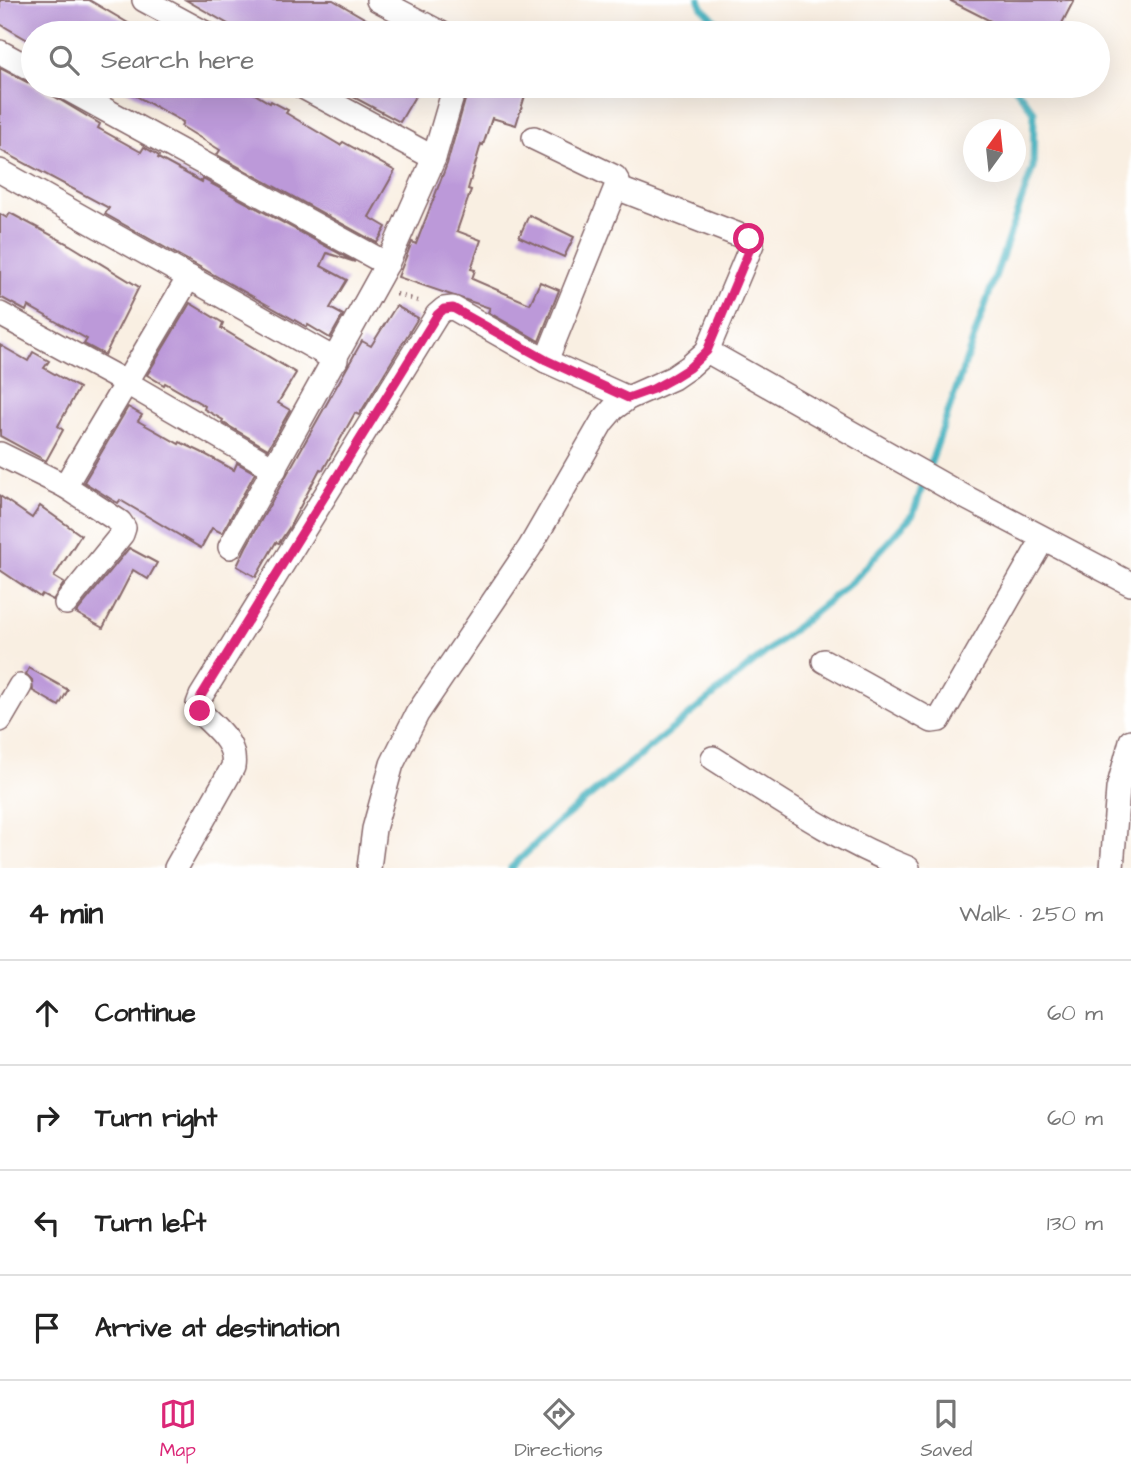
<!DOCTYPE html>
<meta charset="utf-8">
<style>
:root{--surface:#fff;--page:#f6f6f6;--text:#222;--muted:#767676;--line:#e0e0e0;--accent:#db2777}
body{margin:0;font-family:"Architects Daughter",sans-serif;background:var(--page);color:var(--text)}
.compass{position:absolute;left:963px;top:119px;width:63px;height:63px;border-radius:50%;background:var(--surface);box-shadow:0 7px 28px #0002;rotate:15deg}
.stop{position:absolute;width:21px;height:21px;margin:-16px;border:5px solid #db2777;border-radius:50%;background:#fff}
.stop.end{background:#db2777;border-color:#fff;box-shadow:0 2px 7px #0008}
.list{margin:0;padding:0;list-style:none}
h2{display:flex;justify-content:space-between;align-items:center;height:91px;margin:0;padding:0 28px;font-size:30px}
h2 small{font-size:23px;font-weight:400;color:var(--muted)}
.list li{display:grid;grid-template-columns:46px 1fr auto;gap:21px;align-items:center;box-sizing:border-box;height:105px;padding:0 28px;border-top:2px solid var(--line)}
.list b{display:block;font-size:26px;white-space:nowrap}
.list em{font-size:23px;font-style:normal;color:var(--muted)}
.icon{flex:none;width:38px;height:38px;fill:none;stroke:currentColor;stroke-width:2;stroke-linecap:round;stroke-linejoin:round}
.map{position:relative;flex:none;width:1131px;height:868px;overflow:hidden}
.search{position:absolute;background:var(--surface);box-shadow:0 7px 28px #0002;left:21px;right:21px;top:21px;height:77px;display:flex;align-items:center;gap:18px;box-sizing:border-box;padding:0 24px;border-radius:38px;color:var(--muted);font-size:26px}
.sheet{height:511px;background:var(--surface)}
nav{display:flex;justify-content:space-around;align-items:center;box-sizing:border-box;height:98px;border-top:2px solid var(--line);background:var(--surface);font-size:19px;color:var(--muted)}
nav a{display:grid;justify-items:center;gap:4px}
nav .on{color:var(--accent)}
.map>svg:first-child{display:block}
.lines{fill:none;stroke-linecap:round;stroke-linejoin:round}
.stream{stroke:#42b0be;stroke-width:7}
.building{fill:#bc99d9}
.minor-casing{stroke:#87686b;stroke-width:26}
.path{stroke:#87686b;stroke-width:4.5;stroke-dasharray:2 5;stroke-linecap:butt}
.minor{stroke:#fff;stroke-width:23}
.route{stroke:#db2777;stroke-width:9}
</style>
<div class="map">
<svg width="1131" height="868" viewBox="0 0 1131 868">
<rect width="100%" height="100%" fill="#fff"/>
<filter id="ink" filterUnits="userSpaceOnUse"><feTurbulence type="fractalNoise" baseFrequency=".0143" numOctaves="2"/><feDisplacementMap in="SourceGraphic" scale="14" xChannelSelector="R" yChannelSelector="G"/><feConvolveMatrix kernelMatrix="1 2 1 2 8 2 1 2 1" color-interpolation-filters="sRGB"/></filter>
<filter id="wash" filterUnits="userSpaceOnUse"><feTurbulence type="fractalNoise" baseFrequency=".00686" numOctaves="4" result="noise"/><feDisplacementMap in="SourceGraphic" scale="28" xChannelSelector="R" yChannelSelector="G"/><feGaussianBlur stdDeviation="1.57" result="paint"/><feColorMatrix in="noise" values="0 0 0 0 0 0 0 0 0 0 0 0 0 0 0 0 0 1.4 0 .05"/><feComposite in="paint" operator="in"/></filter>
<g filter="url(#wash)">
<rect width="100%" height="100%" fill="#f9efe2"/>
<g class="lines">
<g class="stream">
<path d="M699,0l3,7 26,26"/>
<path d="M511,868l44,-43 299,-245 59,-66 120,-347 1,-55 -20,-26"/>
</g>
</g>
<g id="blocks">
<g class="building">
<path d="M0,0h89l56,33h-112v10l-33,-19z"/>
<path d="M186,0h147l57,33h-146z"/>
<path d="M949,0h125l-17,33h-43z"/>
<path d="M0,68l50,26 50,30 -2,4 43,24 3,-5 15,9 -1,2 44,24 1,-3 152,83 -28,-9 -6,13 26,14 -17,28 13,7 -13,23 -22,-13 -1,2 -202,-113 4,-6 -109,-58z"/>
<path d="M118,86h123l29,17 1,-2 17,9 -2,3 54,32 3,-3 52,29 -26,46 17,10 -9,16 -160,-88 3,-5 -39,-24 2,-4z"/>
<path d="M333,86h88l-21,36z"/>
<path d="M469,86h59l-12,39 -24,-7 -9,27 -2,-1 -13,45 3,1 -14,41 24,9 -10,29 4,1 -3,9 58,25 10,-22 19,8 -20,51 -51,-29 2,-4 -92,-31 14,-35 4,2 31,-80z"/>
<path d="M10,213l60,32 69,42 -34,68 -21,-11 3,-5 -59,-33 -2,5 -26,-14v-83l7,4z"/>
<path d="M529,215l45,22 -10,20 -45,-20z"/>
<path d="M190,303l33,20 -2,5 75,45 -18,30 12,7 -22,39 -46,-27 1,-2 -19,-11 1,-3 -40,-23 -1,2 -17,-10z"/>
<path d="M396,306l22,12 -59,97 -4,-2 -32,57 -3,-1 -31,59 -10,15 -3,-1 -20,35 -19,-11 9,-19 116,-206 9,5z"/>
<path d="M0,345l28,16 5,-9 16,9 -5,7 35,20 -21,38 5,4 -17,31 -46,-25z"/>
<path d="M128,407l14,8 -4,6 41,23 1,-2 21,10 33,18 3,-7 18,10 -33,60 -10,-5 -11,20 -81,-48 -2,3 -7,-4 -27,-17z"/>
<path d="M0,496l32,22 8,-12 41,29 -27,42 10,6 -11,17 -11,-6 -2,3 -40,-27z"/>
<path d="M129,548l28,15 -9,16 -15,-9 -30,58 -27,-15z"/>
<path d="M29,668l39,22 -9,16 -26,-15 -1,-11 -6,-6z"/>
</g>
</g>
</g>
<g filter="url(#ink)">
<use href="#blocks" fill-opacity="0" stroke="#87686b" stroke-width="2"/>
<g class="lines">
<g class="minor-casing">
<g id="minor">
<path d="M144,0l61,33"/>
<path d="M378,0l63,33"/>
<path d="M0,52l33,18"/>
<path d="M62,86l325,178"/>
<path d="M301,86l133,72"/>
<path d="M534,138l81,39 3,5 -72,179"/>
<path d="M0,171l336,189"/>
<path d="M0,314l127,69 148,86"/>
<path d="M707,351l258,146 166,87"/>
<path d="M0,454l65,32 55,36 4,6 -2,6 -56,69"/>
<path d="M65,486l124,-209"/>
<path d="M230,547l157,-283 47,-106 21,-72"/>
<path d="M824,661l108,60 7,-1 104,-181"/>
<path d="M0,720l20,-34"/>
<path d="M713,758c65,41 123,82 195,110"/>
<path d="M176,868l57,-101c4,-25 -18,-39 -34,-56l-1,-7 3,-8 236,-381 7,-6 9,-1 93,53 82,37"/>
<path d="M369,868l5,-39 18,-65 25,-50 113,-167 72,-125 11,-13 15,-11 45,-20 16,-11 18,-16 45,-107 -3,-5 -132,-51"/>
<path d="M1112,868l6,-79 13,-48"/>
</g>
</g>
<path class="path" d="M396,294l25,8"/>
<use href="#minor" class="minor"/>
</g>
</g>
<g class="lines" filter="url(#ink)">
<path class="route" d="M200,711l-2,-7 3,-8 236,-381 7,-6 9,-1 93,52 82,38 25,-9 20,-11 16,-10 18,-17 45,-107 -3,-5"/>
</g>
</svg>
<svg class="compass" viewBox="-18 -18 36 36"><path d="M0-13l5 13h-10z" fill="#e53935"/><path d="M0 13l5-13h-10z" fill="#767676"/></svg>
<div class="stop" style="left:749px;top:239px"></div>
<div class="stop end" style="left:200px;top:711px"></div>
<div class="search"><svg class="icon" aria-label="search" viewBox="0 0 24 24"><circle cx="10" cy="10" r="6"/><path d="M15 15l6 6"/></svg>Search here</div>
</div>
<section class="sheet">
<h2>4 min<small>Walk · 250 m</small></h2>
<ul class="list">
<li><svg class="icon" aria-label="ahead" viewBox="0 0 24 24"><path d="M12 20V5M6 11l6-6 6 6"/></svg><div><b>Continue</b></div><em>60 m</em></li>
<li><svg class="icon" aria-label="right" viewBox="0 0 24 24"><path d="M7 20v-9h11M14 6l5 5-5 5"/></svg><div><b>Turn right</b></div><em>60 m</em></li>
<li><svg class="icon" aria-label="left" viewBox="0 0 24 24"><path d="M17 20v-9H6M10 6l-5 5 5 5"/></svg><div><b>Turn left</b></div><em>130 m</em></li>
<li><svg class="icon" aria-label="arrive" viewBox="0 0 24 24"><path d="M6 21V4h12l-3 4 3 4H6"/></svg><div><b>Arrive at destination</b></div></li>
</ul>
</section>
<nav>
<a class="on"><svg class="icon" aria-label="map" viewBox="0 0 24 24"><path d="M3 6l6-2 6 2 6-2v14l-6 2-6-2-6 2zM9 4v14M15 6v14"/></svg>Map</a>
<a><svg class="icon" aria-label="directions" viewBox="0 0 24 24"><path d="M12 3l9 9-9 9-9-9zM9 14v-3h6M13 9l2 2-2 2"/></svg>Directions</a>
<a><svg class="icon" aria-label="saved" viewBox="0 0 24 24"><path d="M7 4h10v16l-5-4-5 4z"/></svg>Saved</a>
</nav>
